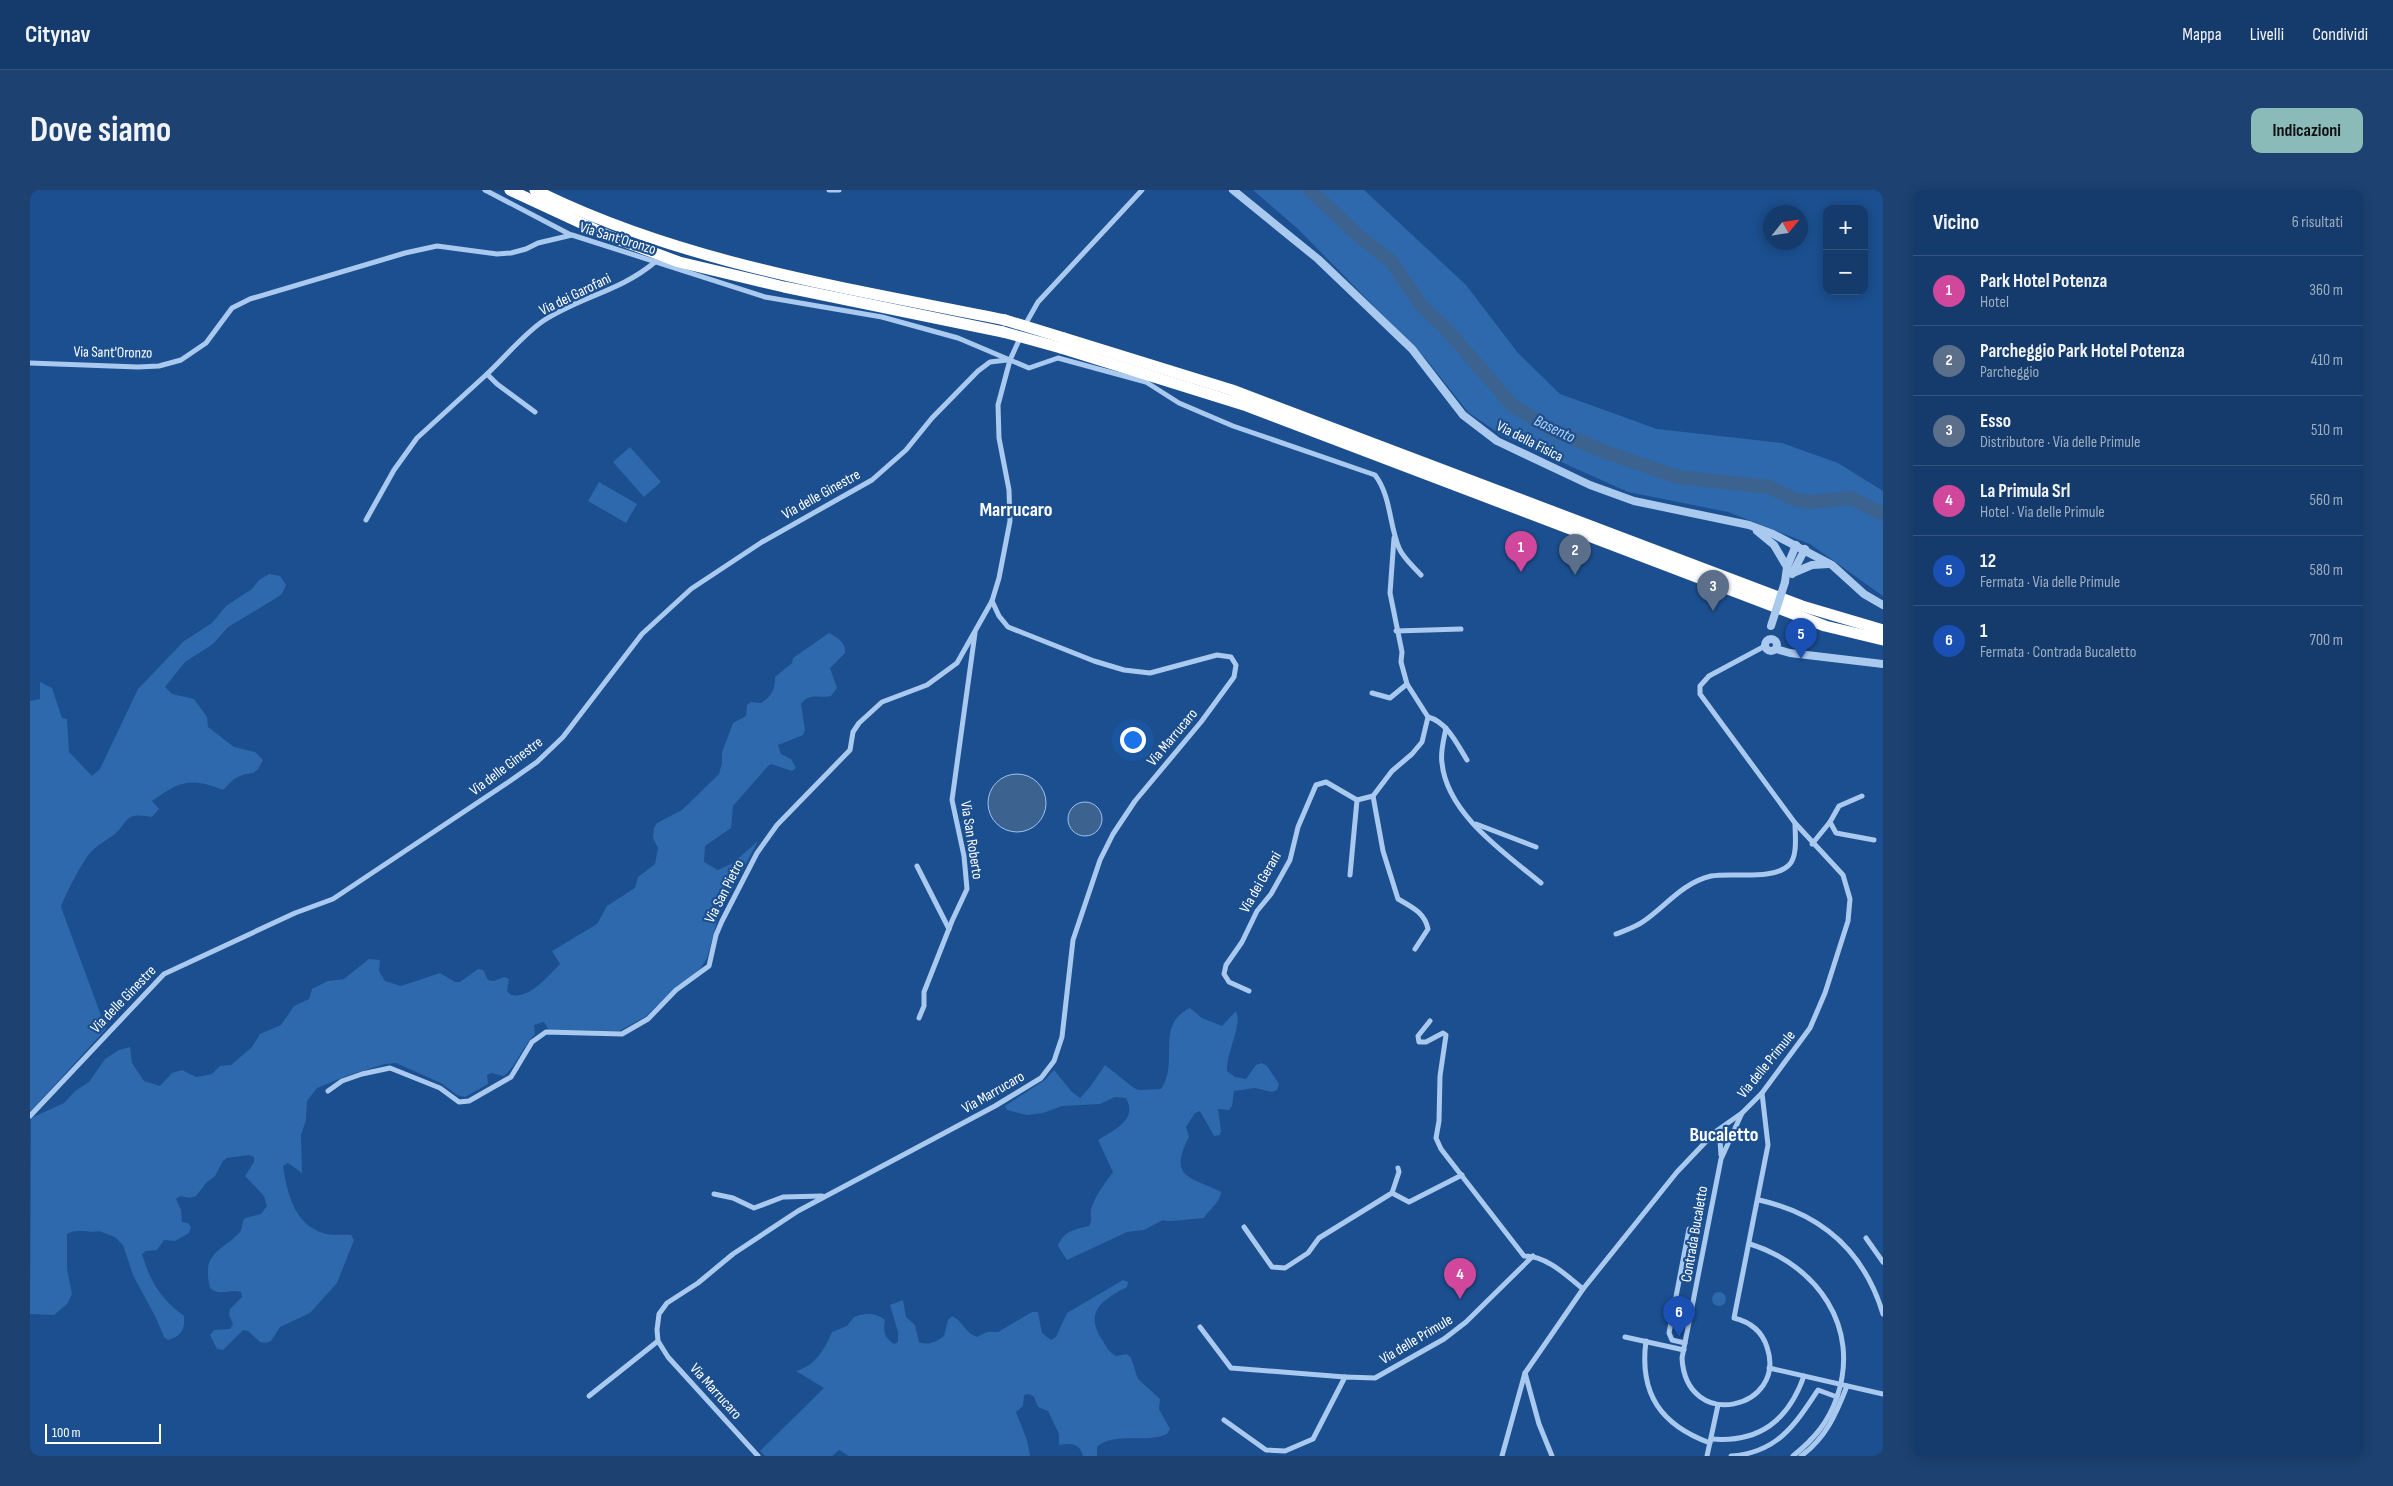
<!DOCTYPE html>
<html lang="it">
<meta charset="utf-8">
<style>
:root{--surface:#143b6b;--page:#1d4271;--text:#f1f3f6;--muted:#9dadc1;--line:#33557e;--accent:#8bbbb9}
body{margin:0;font-family:"Sofia Sans Condensed",sans-serif;background:var(--page);color:var(--text)}
.controls{position:absolute;right:15px;top:15px;display:grid;overflow:hidden;border-radius:10px;box-shadow:0 2px 12px #0003}
.controls button{width:45px;height:45px;display:grid;place-items:center;padding:0;border:0;border-bottom:1px solid var(--line);background:var(--surface);color:var(--text);font:25px sans-serif}
.compass{position:absolute;left:1733px;top:15px;width:45px;height:45px;border-radius:50%;background:var(--surface);box-shadow:0 2px 12px #0003;rotate:60deg}
.scale{position:absolute;left:15px;bottom:12px;width:116px;box-sizing:border-box;padding-left:5px;border:2px solid #fff;border-top:0;font-size:14px;line-height:18px;white-space:nowrap;color:#fff;-webkit-text-stroke:4px #1b4f8f;paint-order:stroke}
.you{position:absolute;left:1102px;top:549px;width:18px;height:18px;margin:-12px;border:4px solid #fff;border-radius:50%;background:#1a73e8;box-shadow:0 0 0 8px #1a73e833}
.badge{display:grid;place-items:center;width:32px;height:32px;border-radius:50%;background:var(--accent);color:#fff;font-size:16px;font-weight:700}
.pin{position:absolute;translate:-50% -41px;filter:drop-shadow(0 1px 2px #0008)}
.pin::after{content:'';position:absolute;top:26px;width:18px;height:15px;background:inherit;clip-path:polygon(0 0,100% 0,50% 100%)}
.list{margin:0;padding:0;list-style:none}
h2{display:flex;justify-content:space-between;align-items:center;height:65px;margin:0;padding:0 20px;font-size:21px}
h2 small{font-size:16px;font-weight:400;color:var(--muted)}
.list li{display:grid;grid-template-columns:32px 1fr auto;gap:15px;align-items:center;box-sizing:border-box;height:70px;padding:0 20px;border-top:1px solid var(--line)}
.list b{display:block;font-size:19px;white-space:nowrap}
.list p{margin:0;font-size:16px;white-space:nowrap;color:var(--muted)}
.list em{font-size:16px;font-style:normal;color:var(--muted)}
.map{position:relative;flex:none;width:1853px;height:1266px;overflow:hidden;border-radius:10px}
header{display:flex;align-items:center;gap:30px;box-sizing:border-box;height:70px;padding:0 25px;background:var(--surface);border-bottom:1px solid var(--line)}
header strong{font-size:24px}
nav{display:flex;gap:28px;margin-inline-start:auto;font-size:18px}
.intro{display:flex;align-items:center;justify-content:space-between;box-sizing:border-box;height:120px;padding:0 30px}
h1{margin:0;font-size:35px}
.button{padding:12px 22px;border-radius:10px;background:var(--accent);color:#111;font-size:18px;font-weight:700}
main{display:flex;gap:30px;padding:0 30px}
aside{flex:1;background:var(--surface);border-radius:10px;box-shadow:0 2px 12px #0003}
.map>svg:first-child{display:block}
.green{fill:#2e69ad}
.water{fill:#3c6290;stroke:#9cc4f0}
.lines{fill:none;stroke-linecap:round;stroke-linejoin:round}
.river{stroke:#3c6290;stroke-width:14}
.minor{stroke:#a9c9ee;stroke-width:5}
.tertiary{stroke:#a9c9ee;stroke-width:8}
.motorway{stroke:#fff;stroke-width:11}
.tertiary-bridge{stroke:#a9c9ee;stroke-width:8}
.motorway-bridge{stroke:#fff;stroke-width:11}
.labels{text-anchor:middle;stroke-width:4.5;stroke-linejoin:round;paint-order:stroke}
.street-label{font-size:15px;fill:#fff;stroke:#1b4f8f}
.water-label{font-size:16px;font-style:italic;fill:#b5d3f5;stroke:#1b4f8f}
.district-label{font-size:20px;font-weight:bold;fill:#fff;stroke:#1b4f8f}
</style>
<header>
<strong>Citynav</strong>
<nav><a>Mappa</a><a>Livelli</a><a>Condividi</a></nav>
</header>
<div class="intro"><h1>Dove siamo</h1><a class="button">Indicazioni</a></div>
<main>
<div class="map">
<svg width="1853" height="1266" viewBox="0 0 1853 1266">
<rect width="100%" height="100%" fill="#1b4f8f"/>
<g class="green">
<path d="M1223,0h111l102,95 52,68 42,41 97,35 125,14 56,20 45,28v105l-73,-52 -82,-32 -100,-20 -127,-57 -33,-23 -42,-53 -128,-130z"/>
<path d="M600,257l31,35 -17,15 -31,-35z"/>
<path d="M569,292l38,22 -11,19 -38,-22z"/>
<path d="M239,384l11,2 6,9 -4,9 -9,6 -45,27 -15,17 -28,18 -20,25 7,7 22,5 13,18 1,10 26,20 21,5 8,8c-9,19 -11,10 -25,17 -5,2 -11,9 -15,13 -33,-13 -43,-9 -71,11l7,8 -7,8c-7,-1 -17,-3 -23,1 -5,4 -8,11 -13,15 -8,7 -18,11 -25,19 -7,6 -28,47 -30,55l45,122 -76,83v-411l10,-2v-17l12,6 10,30 5,1 2,33 23,24 8,-7 38,-80 46,-48 28,-18 14,-17 26,-17 7,-9z"/>
<path d="M799,443c9,5 17,9 16,20l-15,15 7,20 -6,8c-12,3 -21,-4 -30,8l4,26 -2,5 -25,10 3,9 10,5 5,9 -4,3 -21,-7 -4,3 -34,39 -2,22 -26,18 -1,16 14,8 15,-7 25,-22 -39,73 -12,44 -10,16 -19,11 -33,32 -26,14 -70,-1 -5,-8 -10,3 1,9c-13,13 -18,31 -31,42l-13,-3 -4,2 1,9 -23,13 -8,-2 -16,-12 -45,-20 -11,1 -36,11 -32,13 -10,13 -1,19 -5,15 1,38 -14,-10 -5,3c4,26 11,58 40,67 8,3 19,1 28,2l3,5 -17,43 -27,30 -30,14 -9,14 -5,2 -6,-1 -12,-11 -5,-1 -20,20 -6,-1 -7,-14 4,-5 16,-1 3,-5 -4,-9 1,-6 12,-12 -1,-5c-11,-4 -22,5 -31,-4 -9,-37 12,-36 30,-56 3,-4 1,-9 5,-14l16,-4 6,-8 -3,-10 -19,-20 9,-14v-5l-5,-2 -22,3 -4,3 -8,15 -8,6 -11,14 -6,2 -10,-2 -4,3 5,11 1,12 6,1 3,4 -2,6 -14,8 -11,-1 -7,10 -11,1 -4,3c9,29 18,44 42,62 1,13 -2,20 -16,24l-4,-3 -8,-19 -23,-43 -10,-30 -8,-8 -16,-6c-11,3 -20,-4 -32,3v35l5,25 -5,10 -13,11 -24,-1 1,-196 33,-15 11,-12 14,-9 16,-23 14,-9 11,-3 2,16 12,18 16,5 12,-13 10,-3 14,7 6,-1 10,-2 8,-8 11,-1 21,-18 8,-13 21,-9 13,-19 15,-7 3,-10 16,-8 16,-2 25,-20 11,1 -1,11 6,10 16,5 39,-13 15,9h5l18,-13 5,1 5,10 6,1 10,-4 5,2 -2,12 4,4c19,4 36,-18 49,-31l-8,-13 45,-27 10,-18 28,-18 3,-11 17,-13 3,-16 -5,-10 1,-10 3,-5 25,-13 37,-36 3,-11v-11l11,-29 13,-7 1,-11 4,-3 10,1c11,-7 14,-13 14,-26l17,-14 1,-5z"/>
<path d="M1160,818l12,10 20,8 14,-15c7,14 -10,41 -9,60l8,6 11,2 10,-14 6,-2 5,3 12,18 -2,6 -5,2 -17,-4 -21,3 -2,15 -3,4 -11,-1 3,21 -1,5 -6,1 -14,-25 -5,2 -9,14 3,10c-22,42 3,40 32,55 -1,11 -12,17 -17,26 -10,0 -34,5 -41,2l-19,10 -17,2 -60,28 -9,-14c5,-15 18,-17 31,-20 4,-6 1,-9 2,-16 3,-13 14,-27 22,-38l-15,-32c17,-11 40,-20 28,-42l-11,-1 -15,7 -38,2 -19,7 -16,2 -20,-5 -2,-4 40,-26 9,-10 17,21 9,7 10,-11 15,-22 29,23 5,2 22,-1c19,-27 -7,-64 29,-81z"/>
<path d="M1093,1090l5,2 -1,5c-23,12 -43,24 -26,51 5,7 7,14 15,18l11,-2 4,4 7,21 22,20 -1,10 11,20 -3,5c-21,10 -53,-3 -70,13v9h-14c-3,-13 -13,-13 -24,-11v-11l-11,-23 -10,-4 -4,-10 -5,-3 -5,1 -1,11 -7,6 11,28 3,16h-181l-10,-6 -7,6h-67l-5,-5 64,-63 -28,-17c19,-5 29,-22 36,-39l15,-6 7,-9c10,-4 22,-5 31,3 -2,12 -1,17 9,24l4,-2v-10l-8,-27 13,-5 3,17 9,8 4,17c9,4 17,0 25,-6l4,-16 4,-4c11,5 12,16 25,21l10,-5h11l34,-20h6l4,21 9,7 5,-3 11,-24z"/>
<circle cx="1689" cy="1109" r="7"/>
</g>
<g class="water">
<circle cx="987" cy="613" r="29"/>
<circle cx="1055" cy="629" r="17"/>
</g>
<g class="lines">
<path class="river" d="M1280,0l51,48 30,23 30,44 26,25 65,75 40,25 56,23 70,24 91,10 27,13 14,2 41,-4 32,16"/>
<g class="minor">
<path d="M455,0l86,45"/>
<path d="M799,0h10"/>
<path d="M995,135l13,-23 104,-112"/>
<path d="M0,173l108,4 21,-1 22,-6 25,-17 26,-35 18,-9 155,-46 32,-7 60,8 14,-1 15,-4 12,-6 34,-8 193,62 117,20 76,21 71,30 29,-10 88,24 33,21 54,23 142,49c16,21 14,49 24,73 4,10 15,19 22,27"/>
<path d="M505,222l-38,-28 -10,-10c18,-17 36,-39 56,-53 36,-24 78,-30 112,-59"/>
<path d="M336,330l28,-50 23,-32 70,-64"/>
<path d="M1366,441l65,-2"/>
<path d="M1342,503l18,5 17,-14"/>
<path d="M1398,527c19,5 29,27 39,43"/>
<path d="M1416,538c-2,11 -6,24 -4,35 5,51 63,90 99,120"/>
<path d="M1343,606l10,55 15,48c14,8 27,14 30,30l-13,20"/>
<path d="M1800,632l9,-16 23,-10"/>
<path d="M1446,634l60,23"/>
<path d="M1782,654l18,-22 6,11 38,7"/>
<path d="M887,676l32,63"/>
<path d="M1320,685l7,-75"/>
<path d="M1586,744c10,-4 20,-7 28,-13 22,-15 38,-38 67,-45 21,-4 62,5 78,-11 9,-9 6,-30 6,-41"/>
<path d="M1219,801l-20,-9 -5,-8 2,-9 16,-23 15,-31 14,-17 19,-34 8,-33 18,-42 10,-3 31,18 16,-4 19,-25 20,-17 10,-12 6,-25 -21,-33 -6,-22 1,-10 -12,-59 4,-55"/>
<path d="M889,828l5,-12v-14l28,-71 15,-32 -3,-33 -12,-56 23,-167"/>
<path d="M1400,831l-12,15 1,6h7l17,-9 3,2 -6,41 -1,45 -3,17 5,11 83,107c23,0 42,19 59,33"/>
<path d="M298,901l14,-10 20,-7 28,-6 50,20 19,14 10,-1 42,-24 21,-35 14,-10 76,2 26,-15 28,-29 33,-24 7,-31 6,-14 35,-68 20,-28 73,-75 3,-18 6,-9 23,-21 45,-17 30,-22 35,-62 7,-23 11,-57 -1,-31 -10,-52 -1,-33 12,-45 10,-22"/>
<path d="M1712,923l-21,46 -39,199c4,75 106,51 85,-11 -5,-16 -17,-25 -33,-29l34,-173 -6,-52"/>
<path d="M0,926l134,-142 131,-61 38,-14 177,-118 27,-19 26,-25 79,-103 49,-45 71,-47 110,-62 34,-30 26,-32 46,-47 12,-9 17,-2"/>
<path d="M1685,942l5,8 1,15"/>
<path d="M1368,978l1,4 -7,21 17,9 53,-27"/>
<path d="M684,1004l19,4 21,10 29,-11 39,-1"/>
<path d="M1729,1010c63,14 105,51 124,114"/>
<path d="M1214,1037l28,40 13,1 23,-15 11,-15 73,-45"/>
<path d="M1836,1048l17,24"/>
<path d="M1170,1137l31,41 114,9"/>
<path d="M1595,1147l59,13"/>
<path d="M1616,1151c-7,53 15,84 64,102"/>
<path d="M1655,1153l-13,-3 -3,-7 20,-104"/>
<path d="M1739,1178l114,26"/>
<path d="M1495,1183l14,51 13,32"/>
<path d="M559,1206l69,-55"/>
<path d="M1194,1230l42,30 19,1 28,-12 32,-62 30,1 69,-39 22,-17 67,-66"/>
<path d="M1681,1249c48,4 77,-18 93,-63"/>
<path d="M728,1266l-90,-99 -10,-16 -1,-11 2,-16 8,-11 31,-20 35,-29 65,-43 197,-105 46,-28 13,-17 8,-24 11,-97 27,-80 13,-26 22,-33 66,-79 33,-45 2,-12 -5,-8 -14,-2 -67,18 -26,-3 -30,-9 -86,-34 -9,-11 -7,-15"/>
<path d="M1472,1266l23,-83 58,-84 94,-117 38,-40 27,-19 20,-20 48,-65 15,-35 23,-72 2,-22 -7,-24 -48,-52 -95,-129v-8l9,-10 56,-30"/>
<path d="M1677,1266l11,-51"/>
<path d="M1701,1266c46,-3 64,-31 87,-66l19,7c24,-70 -20,-132 -87,-153"/>
<path d="M1763,1266c21,-17 35,-33 44,-59"/>
<path d="M1771,1266c25,-18 35,-42 46,-70"/>
</g>
<g class="tertiary">
<path d="M1203,0l85,69 94,90 51,66 34,26 93,44 44,16 115,24 24,9 59,31 32,29 19,11"/>
<path d="M1727,341l17,14 13,22"/>
<path d="M1763,383l19,-8 17,-1"/>
<path d="M1762,384l13,-25"/>
<path d="M1755,392l2,-15 9,-22"/>
<circle cx="1741" cy="455" r="6"/>
<path d="M1746,459l14,4 93,11"/>
</g>
<g class="motorway">
<path d="M480,0l99,46 70,26 105,25 219,45"/>
<path d="M505,0c146,73 312,98 470,130"/>
<path d="M1034,148l168,52 570,216 81,24"/>
<path d="M1031,158l186,58 578,220 58,14"/>
</g>
<path class="tertiary-bridge" d="M1741,436l14,-44"/>
<g class="motorway-bridge">
<path d="M975,130l59,18"/>
<path d="M973,142l58,16"/>
</g>
</g>
<g class="labels">
<g class="street-label">
<text transform="translate(588 48) rotate(17)" y="5">Via Sant'Oronzo</text>
<text transform="translate(545 104) rotate(-26)" y="5">Via dei Garofani</text>
<text transform="translate(83 162) rotate(1)" y="5">Via Sant'Oronzo</text>
<text transform="translate(1500 251) rotate(27)" y="5">Via della Fisica</text>
<text transform="translate(791 304) rotate(-29)" y="5">Via delle Ginestre</text>
<text transform="translate(1142 547) rotate(-50)" y="5">Via Marrucaro</text>
<text transform="translate(476 576) rotate(-37)" y="5">Via delle Ginestre</text>
<text transform="translate(942 650) rotate(81)" y="5">Via San Roberto</text>
<text transform="translate(1230 692) rotate(-60)" y="5">Via dei Gerani</text>
<text transform="translate(694 701) rotate(-63)" y="5">Via San Pietro</text>
<text transform="translate(93 809) rotate(-46)" y="5">Via delle Ginestre</text>
<text transform="translate(1736 874) rotate(-51)" y="5">Via delle Primule</text>
<text transform="translate(963 902) rotate(-30)" y="5">Via Marrucaro</text>
<text transform="translate(1664 1044) rotate(-80)" y="5">Contrada Bucaletto</text>
<text transform="translate(1386 1149) rotate(-31)" y="5">Via delle Primule</text>
<text transform="translate(686 1201) rotate(48)" y="5">Via Marrucaro</text>
</g>
<g class="water-label">
<text transform="translate(1525 238) rotate(26)" y="6">Basento</text>
</g>
<g class="district-label">
<text x="986" y="326">Marrucaro</text>
<text x="1694" y="951">Bucaletto</text>
</g>
</g>
</svg>
<div class="controls">
<button>+</button>
<button>−</button>
</div>
<svg class="compass" viewBox="-18 -18 36 36"><path d="M0-13l5 13h-10z" fill="#e53935"/><path d="M0 13l5-13h-10z" fill="#9dadc1"/></svg>
<div class="scale">100 m</div>
<div class="you"></div>
<div class="pin badge" style="left:1491px;top:382px;background:#d1479c">1</div>
<div class="pin badge" style="left:1545px;top:385px;background:#5c6f8a">2</div>
<div class="pin badge" style="left:1683px;top:421px;background:#5c6f8a">3</div>
<div class="pin badge" style="left:1430px;top:1109px;background:#d1479c">4</div>
<div class="pin badge" style="left:1771px;top:469px;background:#1a4fb4">5</div>
<div class="pin badge" style="left:1649px;top:1147px;background:#1a4fb4">6</div>
</div>
<aside>
<h2>Vicino<small>6 risultati</small></h2>
<ul class="list">
<li><span class="badge" style="background:#d1479c">1</span><div><b>Park Hotel Potenza</b><p>Hotel</p></div><em>360 m</em></li>
<li><span class="badge" style="background:#5c6f8a">2</span><div><b>Parcheggio Park Hotel Potenza</b><p>Parcheggio</p></div><em>410 m</em></li>
<li><span class="badge" style="background:#5c6f8a">3</span><div><b>Esso</b><p>Distributore · Via delle Primule</p></div><em>510 m</em></li>
<li><span class="badge" style="background:#d1479c">4</span><div><b>La Primula Srl</b><p>Hotel · Via delle Primule</p></div><em>560 m</em></li>
<li><span class="badge" style="background:#1a4fb4">5</span><div><b>12</b><p>Fermata · Via delle Primule</p></div><em>580 m</em></li>
<li><span class="badge" style="background:#1a4fb4">6</span><div><b>1</b><p>Fermata · Contrada Bucaletto</p></div><em>700 m</em></li>
</ul>
</aside>
</main>
